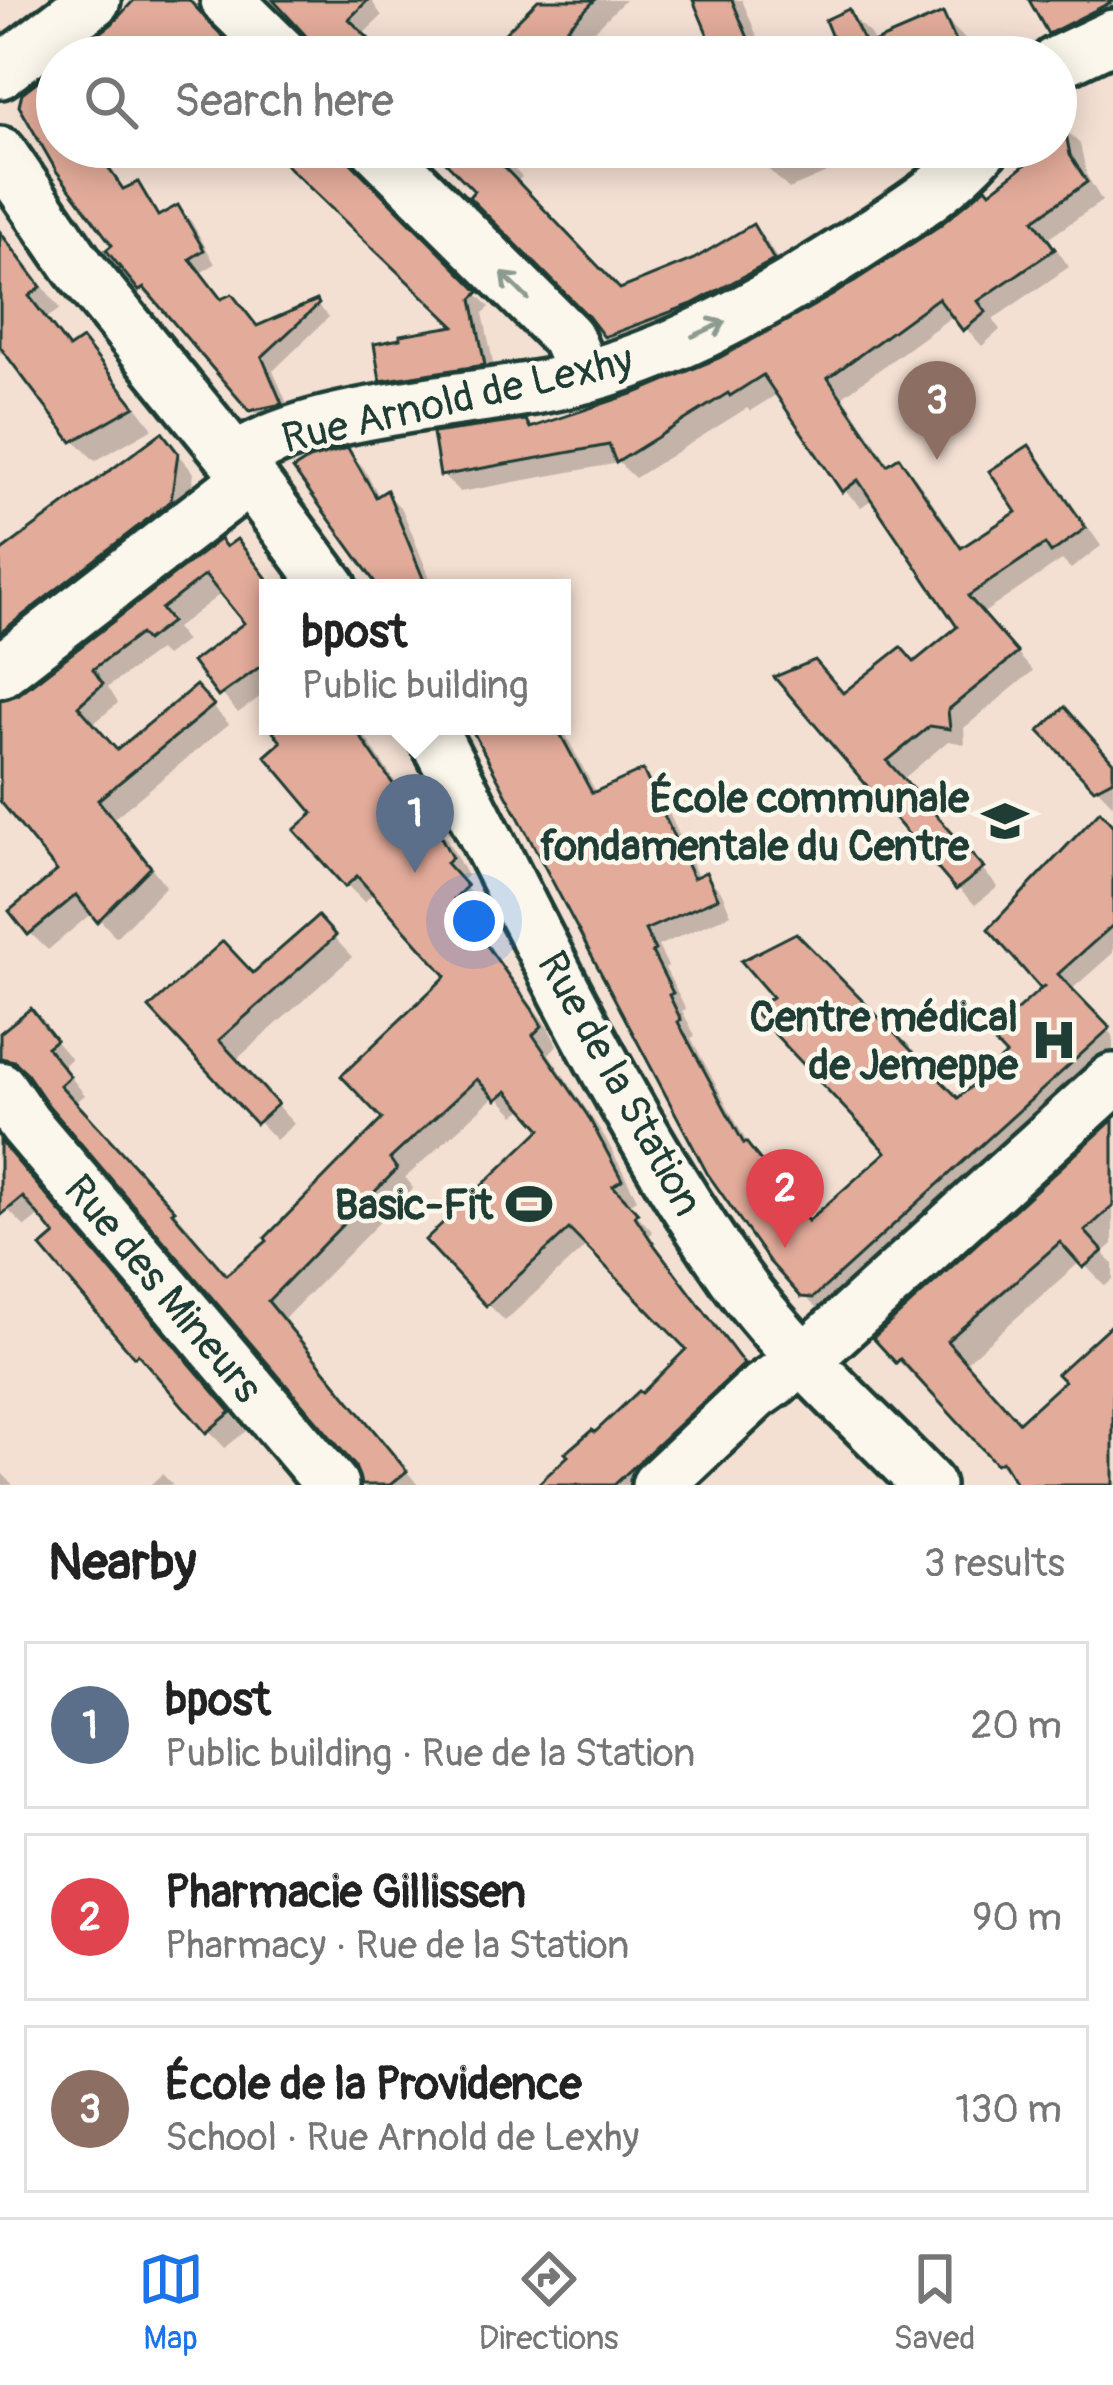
<!DOCTYPE html>
<meta charset="utf-8">
<style>
:root{--surface:#fff;--page:#f6f6f6;--text:#222;--muted:#767676;--line:#e0e0e0;--accent:#1a73e8}
body{margin:0;font-family:Pangolin,sans-serif;background:var(--page);color:var(--text)}
.you{position:absolute;left:474px;top:921px;width:42px;height:42px;margin:-30px;border:9px solid #fff;border-radius:50%;background:#1a73e8;box-shadow:0 0 0 18px #1a73e833}
.badge{display:grid;place-items:center;width:78px;height:78px;border-radius:50%;background:var(--accent);color:#fff;font-size:39px;font-weight:700}
.pin{position:absolute;translate:-50% -99px;filter:drop-shadow(0 3px 6px #0008)}
.pin::after{content:'';position:absolute;top:63px;width:42px;height:36px;background:inherit;clip-path:polygon(0 0,100% 0,50% 100%)}
.popup{position:absolute;left:259px;top:579px;width:312px;height:156px;box-sizing:border-box;display:grid;place-content:center;border-radius:0px;background:var(--surface);filter:drop-shadow(0 3px 9px #0005);font-size:39px;white-space:nowrap;color:var(--muted)}
.popup b{font-size:45px;color:var(--text)}
.popup::after{content:'';position:absolute;left:50%;top:100%;margin-left:-24px;border:24px solid transparent;border-top-color:var(--surface)}
.list{margin:0;padding:0;list-style:none}
h2{display:flex;justify-content:space-between;align-items:center;height:156px;margin:0;padding:0 48px;font-size:51px}
h2 small{font-size:39px;font-weight:400;color:var(--muted)}
.list li{display:grid;grid-template-columns:78px 1fr auto;gap:36px;align-items:center;box-sizing:border-box;height:168px;margin:0 24px 24px;padding:0 24px;border:3px solid var(--line);border-radius:0px}
.list b{display:block;font-size:45px;white-space:nowrap}
.list p{margin:0;font-size:39px;white-space:nowrap;color:var(--muted)}
.list em{font-size:39px;font-style:normal;color:var(--muted)}
.icon{flex:none;width:66px;height:66px;fill:none;stroke:currentColor;stroke-width:2;stroke-linecap:round;stroke-linejoin:round}
.map{position:relative;flex:none;width:1113px;height:1485px;overflow:hidden}
.search{position:absolute;background:var(--surface);box-shadow:0 6px 30px #0003;left:36px;right:36px;top:36px;height:132px;display:flex;align-items:center;gap:30px;box-sizing:border-box;padding:0 42px;border-radius:66px;color:var(--muted);font-size:45px}
.sheet{height:732px;background:var(--surface)}
nav{display:flex;justify-content:space-around;align-items:center;box-sizing:border-box;height:168px;border-top:3px solid var(--line);background:var(--surface);font-size:33px;color:var(--muted)}
nav a{display:grid;justify-items:center;gap:6px}
nav .on{color:var(--accent)}
.map>svg:first-child{display:block}
.shadow{fill:#0003}
.building{fill:#e2ab9a;stroke:#1f3d34;stroke-width:3}
.lines{fill:none;stroke-linecap:round;stroke-linejoin:round}
.minor-casing{stroke:#1f3d34;stroke-width:60}
.minor{stroke:#fbf7ec;stroke-width:51}
.oneway{stroke:#8d9a90}
.labels{text-anchor:middle;stroke-width:9;stroke-linejoin:round;paint-order:stroke}
.street-label{font-size:42px;fill:#1f3d34;stroke:#fbf7ec}
.poi-label{font-size:42px;font-weight:bold;fill:#1f3d34;stroke:#fbf7ec;text-anchor:end}
</style>
<div class="map">
<svg width="1113" height="1485" viewBox="0 0 1113 1485">
<rect width="100%" height="100%" fill="#f4e0d3"/>
<filter id="ink" filterUnits="userSpaceOnUse"><feTurbulence type="fractalNoise" baseFrequency=".00833" numOctaves="2"/><feDisplacementMap in="SourceGraphic" scale="24" xChannelSelector="R" yChannelSelector="G"/><feConvolveMatrix kernelMatrix="1 2 1 2 8 2 1 2 1" color-interpolation-filters="sRGB"/></filter>
<g filter="url(#ink)">
<g class="shadow">
<path d="M274,0h97l11,16 -20,19 22,22h-53z"/>
<path d="M543,0h82l-57,57h-83z"/>
<path d="M696,0h46l22,53 6,-3 6,7h-56z"/>
<path d="M1032,0h81v24l-49,22 -14,-14z"/>
<path d="M849,13l21,21 5,11 68,-28 21,21 8,19h-155l23,-10z"/>
<path d="M57,70v77h59l3,5 -14,9 21,30 11,-6 24,33 17,-9 13,12 24,43 -15,9 22,29 37,27 57,-25 13,13 -56,54 20,46 -29,5 -106,-122 -4,2 -13,-13 -119,-183z"/>
<path d="M1064,128l16,16 7,32 15,25 -53,37 20,29 -76,52 7,11 -18,16 -28,-31 -111,81 48,71 8,-6 17,17 49,72 55,-37 8,-64 18,17 55,80 -30,23 -9,-9 -80,54 51,57 -69,57 1,16 -17,-3 -46,39 96,107 -23,18 -17,-17 -113,-192 70,-31 46,-38 -87,-129 -13,9 -17,-17 -65,-97 -29,18 -3,-3 -112,70 -16,-15 -159,29 -18,-17 83,-52 8,7 106,-36 81,-33 151,-86 120,-80 65,-48z"/>
<path d="M275,147h56l159,160 -7,6 13,64 -100,15 -13,-13 77,-51z"/>
<path d="M435,147h58l29,30 -7,6 105,109 75,-30 57,-34 15,14 20,34 -165,74z"/>
<path d="M759,147h129l-99,42 -22,-21z"/>
<path d="M0,229l60,80 -13,9 25,31 10,-6 21,20 50,65 -58,33 -21,-21 -69,-90 -5,4z"/>
<path d="M162,436l32,37 -7,46 -187,144v-107z"/>
<path d="M348,452l15,15 17,31 7,-4 15,15 32,79h-54l-84,-120z"/>
<path d="M219,543l29,21 20,26v101l-30,22 -42,-50 53,-40 -26,-31 -47,36 10,13 -21,15 -6,-6 -51,37 10,16 -25,21 25,29 78,-64 33,35 -116,95 53,67 -50,51 -23,-25 -45,38 -18,-17 31,-61 -61,-76v-93l19,-5z"/>
<path d="M284,726h74l67,101 5,-5 17,17 20,37 -7,6 22,23 -13,13 80,111 8,16 -8,9 56,83 32,62 -9,6 25,27 -3,3 18,28 91,120 -111,102h-106l149,-136 -103,-105 -83,77 -17,-17 57,-175 -20,-21 -10,7 -19,-20 -91,83 8,10 -130,132 135,165h-54l-7,-21 -325,-387 -17,-3 -15,7v-44l31,-25 40,47 -9,7 23,29 -10,8 115,126 -2,2 40,47 44,-37 114,-121 64,-144 -75,-84 -11,10 -17,-17 -61,-143z"/>
<path d="M474,726h87l36,68 45,-20 16,15 41,90 7,-3 15,15 10,23 -73,32 10,20 -3,2 21,41 -4,2 13,25 -4,2 62,116 57,69 200,-168 36,-66 67,-160v124l-42,37 42,45v18l-284,259 -9,-1 -17,-16z"/>
<path d="M1043,731l70,32v42z"/>
<path d="M318,920l34,37 -116,103 58,64 -18,16 -123,-131 100,-33z"/>
<path d="M1113,1123v121l-10,9 10,11v15l-8,7 -24,-25 -116,102 55,62 48,-43 45,-55v158h-93l-99,-107 -3,3 -20,-20z"/>
<path d="M0,1137l246,294 -21,17 -88,-93 -78,-120 -18,-21 -16,13 -25,-25z"/>
<path d="M0,1471l13,14h-13z"/>
<path d="M162,1474l11,11h-23z"/>
</g>
<g class="building">
<path d="M134,0h55l53,57h-173l43,-33z"/>
<path d="M273,0h95l-19,19 38,38h-73l-7,-20z"/>
<path d="M538,0h57l-57,57h-57z"/>
<path d="M693,0h39l24,57h-39z"/>
<path d="M1029,0h84v1l-65,33z"/>
<path d="M849,9l17,37 77,-33 17,38 -15,6h-105l-15,-37z"/>
<path d="M57,66v81h37l29,42 15,-7 20,34 20,-11 26,45 -14,9 31,40 11,-5 25,32 60,-26 2,4 -57,53 20,47 -33,7 -105,-123 -5,3 -33,-41 6,-5 -55,-73 -38,-66 3,-13z"/>
<path d="M1064,123l6,32 17,27 -53,38 21,29 -77,52 8,11 -23,19 -25,-33 -110,80 59,87 12,-8 62,91 55,-36 -27,-41 40,-26 57,83 -35,25 -6,-9 -77,52 50,57 -70,57 2,19 -20,-3 -43,35 97,107 -28,22 -182,-213 41,-17 28,33 58,-46 13,15 43,-35 -99,-147 -16,12 -79,-117 -33,21 -2,-3 -112,70 -7,-18 -169,31 -7,-43 93,-13 4,8 108,-36 81,-34 114,-63 106,-69 47,-39 4,5 58,-45h8v-12z"/>
<path d="M298,147h37l144,145 -7,7 13,66 -105,16 -6,-37 26,-5v-4l54,-9 -171,-164z"/>
<path d="M431,147h66l12,13 -6,6 117,123 74,-30 59,-35 21,36 -82,44 -88,33 -16,-21 -119,-119 5,-6z"/>
<path d="M0,232l41,55 -12,9 40,52 13,-9 53,67 -63,36 -72,-95z"/>
<path d="M162,432l16,21 -7,48 -171,132v-81z"/>
<path d="M348,448l28,49 11,-7 40,98h-48l-86,-119 16,-10z"/>
<path d="M220,539l6,8 11,-8 31,41v81l-50,36 -26,-35 52,-39 -39,-48 -44,34 10,13 -25,19 -6,-7 -47,35 10,15 -25,22 39,44 79,-65 18,20 -116,95 53,67 -54,55 -21,-27 -48,40 -19,-24 48,-40 -57,-70v-101l18,-5z"/>
<path d="M1065,707l48,55v17l-19,10 -55,-58z"/>
<path d="M269,726h84l69,100 9,-8 21,40 -6,5 21,23 -13,13 78,110 10,17 -9,9 55,81 34,64 -9,6 25,27 -3,3 17,26 92,122 -130,121h-77l31,-29 -3,-3 27,-23 3,2 44,-41 3,2 44,-44 -117,-120 -83,77 -61,-66 116,-111 -34,-38 -11,9 -19,-21 -87,80 7,10 -129,132 139,170 -17,14h-29l-6,-19 -306,-360 -24,-35 -11,-10 -14,-3v-25l31,-25 25,32 -9,7 23,29 -10,9 115,125 -3,2 54,63 41,-34 -2,-3 117,-119 -41,-43 105,-100 -89,-100 -12,11 -51,-57 19,-17 -48,-57 16,-14z"/>
<path d="M470,726h86l36,67 51,-23 50,108 13,-6 12,26 -73,32 10,20 -3,2 21,41 -4,2 12,25 -3,2 66,122 2,-2 62,79 78,-69 -133,-141 19,-14 -31,-36 55,-28 162,165 48,-43 -18,-19 57,-51 -4,4 -53,-60 112,-118 13,15v99l-55,49 52,54 -297,270 -12,-1 -32,-36 -62,-88z"/>
<path d="M318,916l18,20 -117,104 59,64 -22,20 -107,-116 74,-67 30,32z"/>
<path d="M1113,1120v86l-28,25 18,20 -20,17 -23,-26 -113,99 72,81 45,-41 -7,-7 56,-51v162h-96l-15,-24 -6,3 -96,-105 -4,4 -23,-25z"/>
<path d="M0,1141l231,271 -25,21 -68,-79 -4,3 -93,-110 14,-12 -32,-38 -23,19z"/>
</g>
<g class="lines">
<g class="minor-casing">
<g id="minor">
<path d="M227,0l58,57"/>
<path d="M1056,63l57,-27"/>
<path d="M0,72l94,-72"/>
<path d="M376,147l191,190 17,40"/>
<path d="M0,153l79,115 171,210 81,110"/>
<path d="M235,460c66,-49 226,-58 310,-74 112,-22 213,-78 308,-139 46,-30 93,-58 130,-100"/>
<path d="M0,671l250,-193"/>
<path d="M429,726c97,186 185,380 306,552 50,71 132,143 193,207"/>
<path d="M0,1088l25,36 307,361"/>
<path d="M658,1485l97,-91 51,-36 307,-278"/>
</g>
</g>
<use href="#minor" class="minor"/>
</g>
<defs><path id="oneway-shaft" d="M-6 0H5M1.5-3L5.5 0L1.5 3" fill="none" stroke-width="1.6" stroke-linecap="round" stroke-linejoin="round" transform="scale(3)"/></defs>
<g class="oneway">
<use href="#oneway-shaft" transform="translate(515 286) rotate(-135)"/>
<use href="#oneway-shaft" transform="translate(709 329) rotate(-24)"/>
</g>
</g>
<defs>
<g id="school-bare" transform="scale(3.6)"><path d="M0-5L7-2L0 1L-7-2ZM-4 1L0 2.5L4 1V4Q0 6-4 4Z" fill="#1f3d34" stroke="#fbf7ec" stroke-width="2.5" paint-order="stroke"/></g>
<g id="hospital-bare" transform="scale(3.6)"><path d="M-5-5h3v3.5h4V-5h3V5h-3V1.5h-4V5h-3Z" fill="#1f3d34" stroke="#fbf7ec" stroke-width="2.5" paint-order="stroke"/></g>
<g id="stadium-bare" transform="scale(3.6)"><path d="M0-5a6.5 5 0 1 0 0 10a6.5 5 0 1 0 0-10ZM-3.5-1.8h7v3.6h-7Z" fill="#1f3d34" stroke="#fbf7ec" stroke-width="2.5" paint-order="stroke"/></g>
</defs>
<g fill-rule="evenodd">
<use href="#school-bare" x="1005" y="821"/>
<use href="#hospital-bare" x="1054" y="1040"/>
<use href="#stadium-bare" x="529" y="1204"/>
</g>
<g class="labels">
<g class="street-label">
<text transform="translate(457 398) rotate(-13)" y="15">Rue Arnold de Lexhy</text>
<text transform="translate(621 1083) rotate(61)" y="15">Rue de la Station</text>
<text transform="translate(164 1288) rotate(50)" y="15">Rue des Mineurs</text>
</g>
<g class="poi-label">
<text x="969" y="812">École communale<tspan x="969" dy="48">fondamentale du Centre</tspan></text>
<text x="1018" y="1031">Centre médical<tspan x="1018" dy="48">de Jemeppe</tspan></text>
<text x="493" y="1219">Basic-Fit</text>
</g>
</g>
</svg>
<div class="you"></div>
<div class="pin badge" style="left:415px;top:873px;background:#5c6f8a">1</div>
<div class="popup"><b>bpost</b>Public building</div>
<div class="pin badge" style="left:785px;top:1248px;background:#e0444e">2</div>
<div class="pin badge" style="left:937px;top:460px;background:#8d6e63">3</div>
<div class="search"><svg class="icon" aria-label="search" viewBox="0 0 24 24"><circle cx="10" cy="10" r="6"/><path d="M15 15l6 6"/></svg>Search here</div>
</div>
<section class="sheet">
<h2>Nearby<small>3 results</small></h2>
<ul class="list">
<li><span class="badge" style="background:#5c6f8a">1</span><div><b>bpost</b><p>Public building · Rue de la Station</p></div><em>20 m</em></li>
<li><span class="badge" style="background:#e0444e">2</span><div><b>Pharmacie Gillissen</b><p>Pharmacy · Rue de la Station</p></div><em>90 m</em></li>
<li><span class="badge" style="background:#8d6e63">3</span><div><b>École de la Providence</b><p>School · Rue Arnold de Lexhy</p></div><em>130 m</em></li>
</ul>
</section>
<nav>
<a class="on"><svg class="icon" aria-label="map" viewBox="0 0 24 24"><path d="M3 6l6-2 6 2 6-2v14l-6 2-6-2-6 2zM9 4v14M15 6v14"/></svg>Map</a>
<a><svg class="icon" aria-label="directions" viewBox="0 0 24 24"><path d="M12 3l9 9-9 9-9-9zM9 14v-3h6M13 9l2 2-2 2"/></svg>Directions</a>
<a><svg class="icon" aria-label="saved" viewBox="0 0 24 24"><path d="M7 4h10v16l-5-4-5 4z"/></svg>Saved</a>
</nav>
